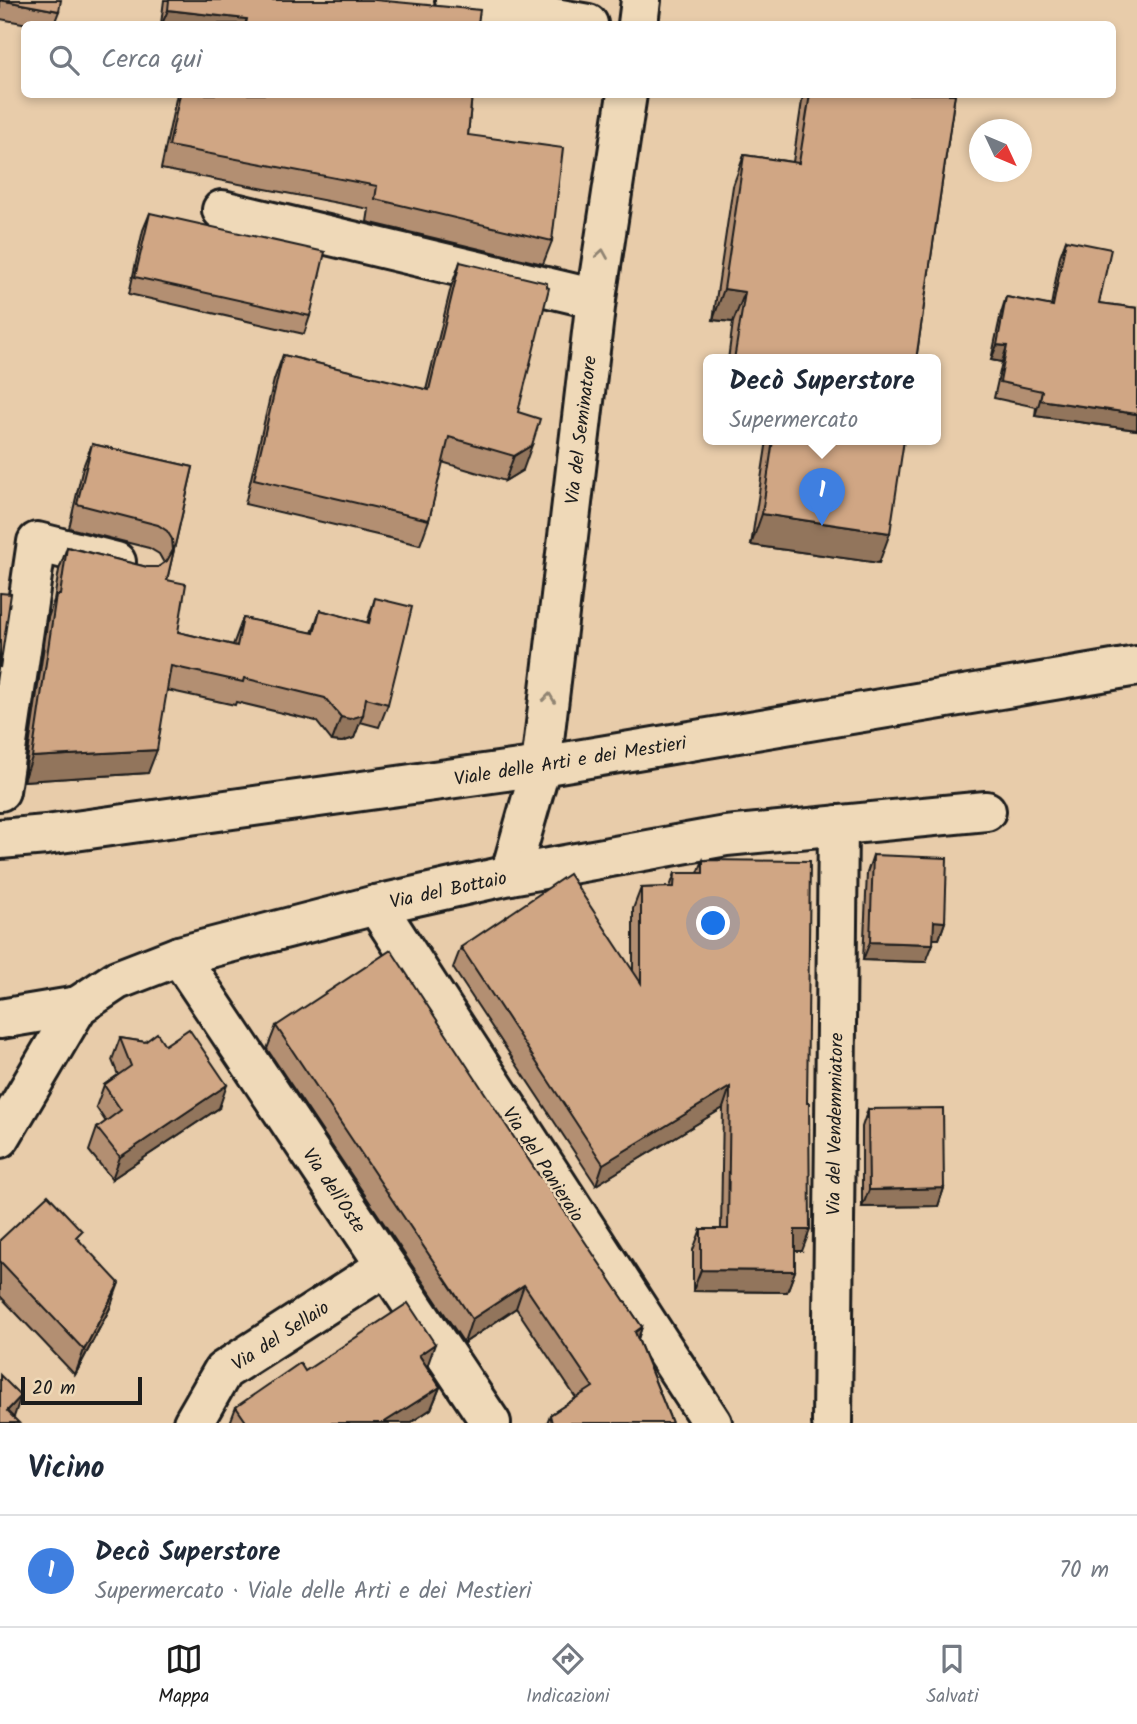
<!DOCTYPE html>
<html lang="it">
<meta charset="utf-8">
<style>
:root{--surface:#fff;--page:#f2f2f3;--text:#1f2937;--muted:#747a83;--line:#e0e1e3;--accent:#1c1c1c}
body{margin:0;font-family:Kalam,sans-serif;background:var(--page);color:var(--text)}
.compass{position:absolute;left:969px;top:119px;width:63px;height:63px;border-radius:50%;background:var(--surface);box-shadow:0 4px 10px #0003;rotate:134deg}
.scale{position:absolute;left:21px;bottom:18px;width:121px;box-sizing:border-box;padding-left:7px;border:4px solid #1c1c1c;border-top:0;font-size:19px;line-height:24px;white-space:nowrap;color:#1c1c1c;-webkit-text-stroke:5px #efd9b8;paint-order:stroke}
.you{position:absolute;left:714px;top:924px;width:24px;height:24px;margin:-18px;border:5px solid #fff;border-radius:50%;background:#1a73e8;box-shadow:0 0 0 10px #1a73e833}
.badge{display:grid;place-items:center;width:46px;height:46px;border-radius:50%;background:var(--accent);color:#fff;font-size:23px;font-weight:700}
.pin{position:absolute;translate:-50% -58px;filter:drop-shadow(0 2px 4px #0008)}
.pin::after{content:'';position:absolute;top:37px;width:24px;height:21px;background:inherit;clip-path:polygon(0 0,100% 0,50% 100%)}
.popup{position:absolute;left:703px;top:354px;width:238px;height:91px;box-sizing:border-box;display:grid;place-content:center;border-radius:10px;background:var(--surface);filter:drop-shadow(0 2px 5px #0005);font-size:23px;white-space:nowrap;color:var(--muted)}
.popup b{font-size:26px;color:var(--text)}
.popup::after{content:'';position:absolute;left:50%;top:100%;margin-left:-14px;border:14px solid transparent;border-top-color:var(--surface)}
.list{margin:0;padding:0;list-style:none}
h2{display:flex;justify-content:space-between;align-items:center;height:91px;margin:0;padding:0 28px;font-size:30px}
h2 small{font-size:23px;font-weight:400;color:var(--muted)}
.list li{display:grid;grid-template-columns:46px 1fr auto;gap:21px;align-items:center;box-sizing:border-box;height:112px;padding:0 28px;border-top:2px solid var(--line)}
.list b{display:block;font-size:26px;white-space:nowrap}
.list p{margin:0;font-size:23px;white-space:nowrap;color:var(--muted)}
.list em{font-size:23px;font-style:normal;color:var(--muted)}
.icon{flex:none;width:38px;height:38px;fill:none;stroke:currentColor;stroke-width:2;stroke-linecap:round;stroke-linejoin:round}
.map{position:relative;flex:none;width:1137px;height:1423px;overflow:hidden}
.search{position:absolute;background:var(--surface);box-shadow:0 4px 10px #0003;left:21px;right:21px;top:21px;height:77px;display:flex;align-items:center;gap:18px;box-sizing:border-box;padding:0 24px;border-radius:10px;color:var(--muted);font-size:26px}
.sheet{height:203px;background:var(--surface)}
nav{display:flex;justify-content:space-around;align-items:center;box-sizing:border-box;height:98px;border-top:2px solid var(--line);background:var(--surface);font-size:19px;color:var(--muted)}
nav a{display:grid;justify-items:center;gap:4px}
nav .on{color:var(--accent)}
.map>svg:first-child{display:block}
.lines{fill:none;stroke-linecap:round;stroke-linejoin:round}
.street-casing{stroke:#1c1c1c;stroke-width:44}
.secondary-casing{stroke:#1c1c1c;stroke-width:44}
.street{stroke:#efd9b8;stroke-width:38}
.secondary{stroke:#efd9b8;stroke-width:38}
.wall{fill:#b38f72;stroke:#1c1c1c;stroke-width:2}
.shaded-wall{fill:#92745c;stroke:#1c1c1c;stroke-width:2}
.building{fill:#d0a684;stroke:#1c1c1c;stroke-width:2}
.oneway{stroke:#908472}
.labels{text-anchor:middle;stroke-width:5;stroke-linejoin:round;paint-order:stroke}
.street-label{font-size:19px;fill:#1c1c1c;stroke:#efd9b8}
</style>
<div class="map">
<svg width="1137" height="1423" viewBox="0 0 1137 1423">
<rect width="100%" height="100%" fill="#e8ccaa"/>
<filter id="ink" filterUnits="userSpaceOnUse"><feTurbulence type="fractalNoise" baseFrequency=".0143" numOctaves="2"/><feDisplacementMap in="SourceGraphic" scale="14" xChannelSelector="R" yChannelSelector="G"/><feConvolveMatrix kernelMatrix="1 2 1 2 8 2 1 2 1" color-interpolation-filters="sRGB"/></filter>
<g filter="url(#ink)">
<g class="lines">
<g class="street-casing">
<g id="street">
<path d="M455,0l133,24"/>
<path d="M638,24l3,-24"/>
<path d="M222,210l374,89"/>
<path d="M0,791l37,-249 79,20"/>
<path d="M510,875l31,-109 55,-467 31,-205"/>
<path d="M376,905l336,518"/>
<path d="M179,956l312,467"/>
<path d="M0,1019l78,-13"/>
<path d="M0,1138l78,-132 39,-26 62,-24 197,-51 134,-30 216,-39 260,-25"/>
<path d="M193,1423l30,-52 163,-105"/>
<path d="M832,1423l6,-598"/>
</g>
</g>
<g class="secondary-casing">
<path id="secondary" d="M0,839l46,-4 495,-69 596,-100"/>
</g>
<use href="#street" class="street"/>
<use href="#secondary" class="secondary"/>
</g>
<g class="wall">
<path d="M0,0l59,11 -5,13h-26l-28,-5z"/>
<path d="M164,0h211l103,24h-317z"/>
<path d="M177,94h295l-4,41 84,106 -9,23 -176,-42 2,-13 -208,-40z"/>
<path d="M803,94h152l-39,266h-188l5,-38 -20,-2 20,-134 11,-31 49,7z"/>
<path d="M150,213l160,103 -6,18 -175,-40 14,-64z"/>
<path d="M1066,240l33,63 38,5v122l-102,-14 1,-9 -42,-9 8,-36 -11,-2 10,-47 5,-16 45,9 9,-50z"/>
<path d="M460,262l58,150 5,58 -18,11 -63,-19 -13,58 -9,25 -175,-41 29,-124 9,-25 143,35 25,-103z"/>
<path d="M767,440h137l-25,123 -128,-18z"/>
<path d="M92,444l101,23 -26,113 11,52 55,13 10,-27 69,15 8,-23 47,13 8,-25 13,106 -9,23 -19,-5 -6,16 -12,4 -10,-1 -16,-20 -80,-19 -1,3 -68,-15 -19,83 -124,8 24,-163 6,-18 5,-30 8,-23 80,20h11l6,-4 -5,-9 -10,-6 -80,-20 14,-61z"/>
<path d="M873,855l72,67 -6,17h-6l-7,23 -63,-2 4,-87z"/>
<path d="M703,860l99,391h-7v20l-8,21 -94,-1v-41l8,-21h20l2,-121 -127,77 -143,-217 8,-21 172,24v-62l8,-21 29,-1 5,-14h23z"/>
<path d="M276,1026l264,151 102,150 -4,12 34,84h-125l3,-8 26,-17 -60,-90 -52,35 -197,-294z"/>
<path d="M120,1038l45,7 54,63 -107,71 -23,-28 8,-23 9,-6 -10,-15 8,-22 14,-10 -6,-15z"/>
<path d="M868,1109l76,79 -6,18 -76,1v-80z"/>
<path d="M0,1240h79l31,68 -35,67 -75,-79z"/>
<path d="M427,1367l13,20 -9,22 -21,14h-180l6,-16 69,-36z"/>
</g>
<g class="shaded-wall">
<path d="M168,10l79,9 -2,5h-83z"/>
<path d="M724,289l21,3 -12,30 -20,-2z"/>
<path d="M997,345l10,1 -5,16 -11,-2z"/>
<path d="M1040,400l97,14v16l-102,-14z"/>
<path d="M532,445l-9,25 -18,11 9,-25z"/>
<path d="M762,514l128,19 -11,30 -128,-18z"/>
<path d="M363,715l-9,23 -12,4 -10,-1 9,-24z"/>
<path d="M157,750l-9,23 -124,8 8,-24z"/>
<path d="M934,921l11,1 -6,17h-12z"/>
<path d="M870,942l63,2 -7,18 -63,-2z"/>
<path d="M227,1085l-8,23 -107,71 8,-22z"/>
<path d="M730,1087l-7,21 -127,77 7,-21z"/>
<path d="M944,1188l-6,18 -76,1 7,-17z"/>
<path d="M795,1230h15l-8,21h-14z"/>
<path d="M701,1270l94,1 -8,21 -94,-1z"/>
<path d="M119,1283l-9,25 -35,67 9,-25z"/>
<path d="M524,1285l-8,23 -52,35 8,-24z"/>
<path d="M642,1327l-8,23 1,-18z"/>
<path d="M435,1344l-8,23 -8,-12z"/>
<path d="M440,1387l-9,22 -21,14h-27z"/>
<path d="M21,1396l-7,21 -6,6 -1,-12z"/>
</g>
<g class="building">
<path d="M0,0h61l-2,11z"/>
<path d="M169,0h206l105,10 -2,14h-232l1,-5 -79,-9z"/>
<path d="M180,94h292l-4,41 95,13 -11,93 -177,-42 2,-13 -208,-40z"/>
<path d="M810,94h145l-39,266h-182l11,-68 -21,-3 20,-134 55,8z"/>
<path d="M150,213l175,39 -15,64 -175,-39z"/>
<path d="M1066,240l45,9 -12,54 38,5v106l-97,-14 2,-9 -42,-9 7,-36 -10,-1 9,-48 47,9z"/>
<path d="M460,262l87,21v4l2,1 -31,124 22,7 -8,26 -18,11 -65,-19 -20,83 -175,-41 29,-124 146,35z"/>
<path d="M773,440h131l-14,93 -128,-19z"/>
<path d="M92,444l101,23 -26,113 19,4 -8,48 59,14 6,-28 71,15 6,-23 49,13 6,-25 37,9 -24,97 -22,-6 -3,17 -13,4 -9,-2 -16,-19 -81,-20 -1,4 -72,-16 -14,84 -125,7 24,-162h4l7,-48 80,20h11l9,-6 6,-11 -1,-11 -5,-8 -9,-6 -81,-21z"/>
<path d="M0,593l11,1 -11,74z"/>
<path d="M873,855l74,3 -2,64 -11,-1 -1,23 -63,-2z"/>
<path d="M703,860l107,1 -3,242h2l1,127h-15v41l-94,-1v-41h27l2,-142 -127,77 -142,-217 108,-73 72,109v-95l33,-1 1,-14h28z"/>
<path d="M391,950l149,227 1,-1 101,151 -7,5 37,91h-120l-2,-8 43,-28 -69,-102 -52,34 -196,-293z"/>
<path d="M189,1029l38,56 -107,72 -23,-29 24,-18 -17,-25 27,-19 -11,-28 25,4 12,-9 8,12z"/>
<path d="M943,1108l1,80 -75,2 -1,-81z"/>
<path d="M48,1195l34,36 -6,6 43,46 -35,67 -84,-89v-21z"/>
<path d="M408,1303l27,41 -16,11 21,32 -57,36h-136l-11,-16 64,-44 5,8z"/>
<path d="M0,1375l21,21 -14,15 12,12h-19z"/>
</g>
<defs><path id="oneway-chevron" d="M-2-3.5L2.5 0L-2 3.5" fill="none" stroke-width="1.6" stroke-linecap="round" stroke-linejoin="round" transform="scale(1.75)"/></defs>
<g class="oneway">
<use href="#oneway-chevron" transform="translate(602 254) rotate(-81)"/>
<use href="#oneway-chevron" transform="translate(549 698) rotate(-83)"/>
</g>
</g>
<g class="labels">
<g class="street-label">
<text transform="translate(580 430) rotate(-83)" y="7">Via del Seminatore</text>
<text transform="translate(570 760) rotate(-9)" y="7">Viale delle Arti e dei Mestieri</text>
<text transform="translate(448 889) rotate(-12)" y="7">Via del Bottaio</text>
<text transform="translate(834 1124) rotate(-89)" y="7">Via del Vendemmiatore</text>
<text transform="translate(544 1164) rotate(57)" y="7">Via del Panieraio</text>
<text transform="translate(335 1190) rotate(56)" y="7">Via dell'Oste</text>
<text transform="translate(280 1335) rotate(-33)" y="7">Via del Sellaio</text>
</g>
</g>
</svg>
<svg class="compass" viewBox="-18 -18 36 36"><path d="M0-13l5 13h-10z" fill="#e53935"/><path d="M0 13l5-13h-10z" fill="#747a83"/></svg>
<div class="scale">20 m</div>
<div class="you"></div>
<div class="pin badge" style="left:822px;top:526px;background:#3f7fe0">1</div>
<div class="popup"><b>Decò Superstore</b>Supermercato</div>
<div class="search"><svg class="icon" aria-label="search" viewBox="0 0 24 24"><circle cx="10" cy="10" r="6"/><path d="M15 15l6 6"/></svg>Cerca qui</div>
</div>
<section class="sheet">
<h2>Vicino<small></small></h2>
<ul class="list">
<li><span class="badge" style="background:#3f7fe0">1</span><div><b>Decò Superstore</b><p>Supermercato · Viale delle Arti e dei Mestieri</p></div><em>70 m</em></li>
</ul>
</section>
<nav>
<a class="on"><svg class="icon" aria-label="map" viewBox="0 0 24 24"><path d="M3 6l6-2 6 2 6-2v14l-6 2-6-2-6 2zM9 4v14M15 6v14"/></svg>Mappa</a>
<a><svg class="icon" aria-label="directions" viewBox="0 0 24 24"><path d="M12 3l9 9-9 9-9-9zM9 14v-3h6M13 9l2 2-2 2"/></svg>Indicazioni</a>
<a><svg class="icon" aria-label="saved" viewBox="0 0 24 24"><path d="M7 4h10v16l-5-4-5 4z"/></svg>Salvati</a>
</nav>
